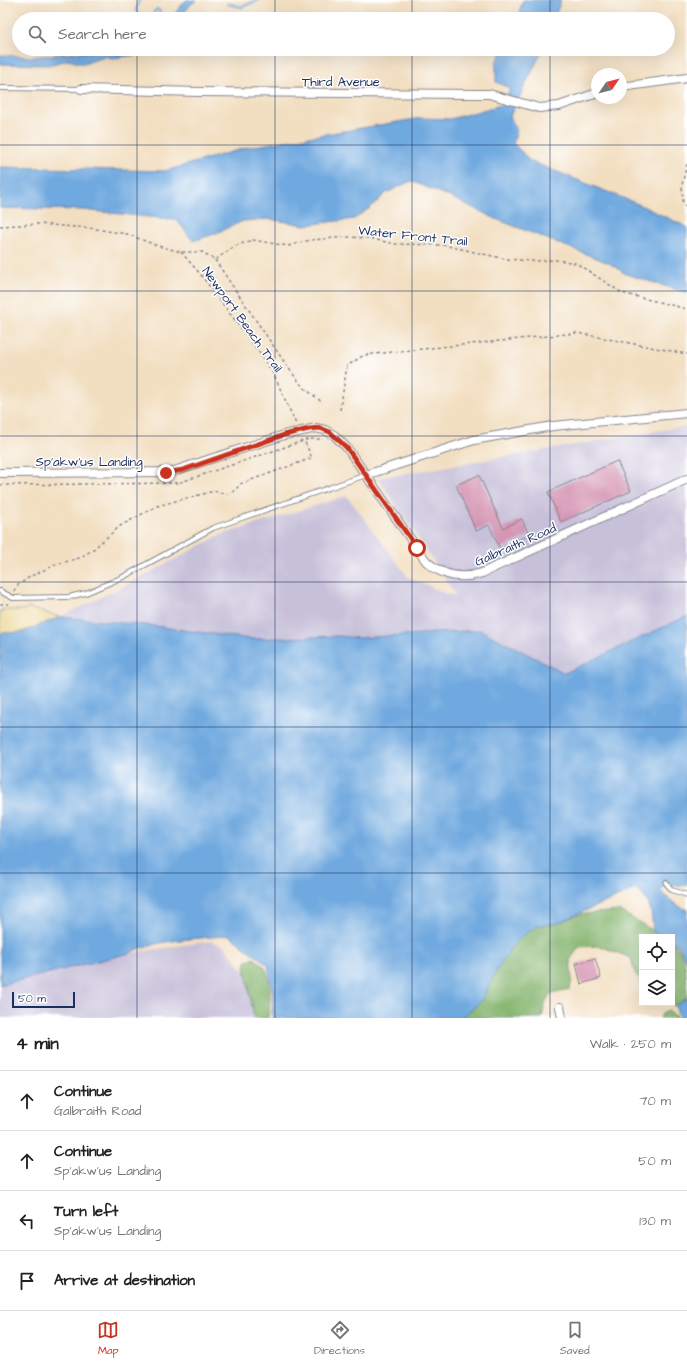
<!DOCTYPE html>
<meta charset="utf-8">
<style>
:root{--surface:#fff;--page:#f2f2f2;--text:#202124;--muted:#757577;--line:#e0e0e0;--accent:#c8321e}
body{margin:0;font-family:"Architects Daughter",sans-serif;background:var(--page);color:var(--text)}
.controls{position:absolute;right:12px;bottom:12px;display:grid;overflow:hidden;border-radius:0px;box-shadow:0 4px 16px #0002}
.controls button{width:36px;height:36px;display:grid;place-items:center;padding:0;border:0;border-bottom:1px solid var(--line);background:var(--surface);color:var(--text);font:20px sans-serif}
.compass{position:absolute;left:591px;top:68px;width:36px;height:36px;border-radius:50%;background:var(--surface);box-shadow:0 4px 16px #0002;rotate:55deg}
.scale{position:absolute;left:12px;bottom:10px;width:63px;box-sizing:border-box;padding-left:4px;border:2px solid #1b2f5e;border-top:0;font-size:11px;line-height:14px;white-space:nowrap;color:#1b2f5e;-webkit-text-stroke:3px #fff;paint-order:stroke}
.stop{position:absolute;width:12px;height:12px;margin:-9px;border:3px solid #c8321e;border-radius:50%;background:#fff}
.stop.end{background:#c8321e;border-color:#fff;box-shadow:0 1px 4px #0008}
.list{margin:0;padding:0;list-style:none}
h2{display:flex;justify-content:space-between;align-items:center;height:52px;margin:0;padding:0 16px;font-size:17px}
h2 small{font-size:13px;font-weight:400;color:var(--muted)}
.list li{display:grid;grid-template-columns:26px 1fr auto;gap:12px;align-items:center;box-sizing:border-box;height:60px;padding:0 16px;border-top:1px solid var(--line)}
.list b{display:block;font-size:15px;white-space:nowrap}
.list p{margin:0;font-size:13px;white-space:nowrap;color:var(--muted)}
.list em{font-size:13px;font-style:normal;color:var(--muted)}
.icon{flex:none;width:22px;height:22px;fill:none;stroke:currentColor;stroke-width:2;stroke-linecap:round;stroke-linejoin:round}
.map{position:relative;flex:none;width:687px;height:1018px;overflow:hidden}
.search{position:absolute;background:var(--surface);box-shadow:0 4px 16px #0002;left:12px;right:12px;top:12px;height:44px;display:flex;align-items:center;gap:10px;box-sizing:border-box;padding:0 14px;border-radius:22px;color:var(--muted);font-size:15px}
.sheet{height:292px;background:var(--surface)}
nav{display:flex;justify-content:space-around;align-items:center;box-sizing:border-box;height:56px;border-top:1px solid var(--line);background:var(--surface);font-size:11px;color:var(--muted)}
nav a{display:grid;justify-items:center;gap:2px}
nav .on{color:var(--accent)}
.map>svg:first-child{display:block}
.industrial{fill:#c7c0d9}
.forest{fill:#83b36c;stroke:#4f7165}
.sand{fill:#eeda9e;stroke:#84847e}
.water{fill:#70a9df;stroke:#466c9e}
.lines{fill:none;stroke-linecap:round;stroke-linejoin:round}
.stream{stroke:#70a9df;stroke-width:2.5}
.building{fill:#d695b4}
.lane-casing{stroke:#86868f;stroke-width:6}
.street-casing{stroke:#86868f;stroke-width:10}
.path{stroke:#86868f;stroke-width:1.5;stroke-dasharray:3 3;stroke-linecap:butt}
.lane{stroke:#fff;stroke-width:4}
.street{stroke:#fff;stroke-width:8}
.route{stroke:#c8321e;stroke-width:5}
.grid{fill:none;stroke:#1b2f5e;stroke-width:1;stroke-opacity:0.55}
.labels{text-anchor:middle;stroke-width:3;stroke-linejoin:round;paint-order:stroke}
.street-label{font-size:13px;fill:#1b2f5e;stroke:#fff}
</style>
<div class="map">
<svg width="687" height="1018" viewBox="0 0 687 1018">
<rect width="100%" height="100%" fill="#fff"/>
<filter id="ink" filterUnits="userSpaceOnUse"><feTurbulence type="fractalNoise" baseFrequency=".025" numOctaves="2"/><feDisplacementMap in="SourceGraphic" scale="8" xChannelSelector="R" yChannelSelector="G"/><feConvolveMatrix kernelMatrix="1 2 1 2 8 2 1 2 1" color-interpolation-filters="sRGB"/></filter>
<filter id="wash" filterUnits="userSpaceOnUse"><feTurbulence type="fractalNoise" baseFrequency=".012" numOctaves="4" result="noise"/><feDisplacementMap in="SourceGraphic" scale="16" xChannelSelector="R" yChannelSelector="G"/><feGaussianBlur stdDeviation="0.9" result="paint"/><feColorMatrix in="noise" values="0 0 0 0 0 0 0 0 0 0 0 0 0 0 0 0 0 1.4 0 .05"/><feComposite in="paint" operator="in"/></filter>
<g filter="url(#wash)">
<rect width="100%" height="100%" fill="#f2dec0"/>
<g class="industrial">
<path d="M687,426v190l-122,57 -85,-43 -122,8 -18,-2 -90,3 -96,-13 -94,-9 72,-35 88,-47 127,-39 61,81 39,17 9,1 -78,-117z"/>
<path d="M211,941l13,5 26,32 8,40h-258v-33l130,-32z"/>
</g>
<g class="forest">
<path d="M620,911l43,26h-21v46l-7,-10 -4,-15 -31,-12 -21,1 -9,13 2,19 -2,10 -19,4 -6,10 -3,15h-81l20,-17 17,-33 14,-22 9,-9 16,-11 20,-3 24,-9z"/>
<path d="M672,942c15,11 15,36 15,56l-12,8 -5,-3h2z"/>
<path d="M254,958c3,3 8,5 10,9 9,11 6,38 4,51h-14l-9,-51 1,-6z"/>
<path d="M669,1010l8,8h-17l3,-6z"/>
</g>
<path class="sand" d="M29,608l31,9 28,3 -88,37v-47h23z"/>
<g class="water">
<path d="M186,0h11l-7,5 -10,14h-10z"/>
<path d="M523,0h38l-7,19h-37z"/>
<path d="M164,49l-19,5 -33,4 -7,-2 -21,8 -16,-4 -20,5 -48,-1v-9l32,2 70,-7z"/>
<path d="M503,49h40l-33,67 7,15 -4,12 17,18 108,43 49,23v66l-61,-19 -17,-11 -113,-44 -43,-21 -42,-17 -25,12 -16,15 -16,11 -49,6 -37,-6 -25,2 -29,13 -21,7 -16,-21 -94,-10 -83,-2v-41l165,4 84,-24 172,-29 29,1 51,-14 8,-13v-4l-13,-6v-20z"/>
<path d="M687,616v269h-21l-6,6 15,13 12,6v52l-9,-17 -6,-3v-5h-9l-10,-6c-1,-17 -2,-31 -17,-42l-79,34 -20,3 -16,11 -9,9 -14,22 -17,33 -20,17h-189l1,-24 -5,-29c-13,-11 -26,-18 -38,-30 -29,4 -76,4 -100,18l-130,32v-352l22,-1 38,-15 94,9 96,13 90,-3 18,2 122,-8 85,43z"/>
<path d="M687,998v20h-8l-4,-12z"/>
</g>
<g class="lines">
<g class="stream">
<path d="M139,0l-3,10 5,9"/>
<path d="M228,4l14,3 16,-7"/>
<path d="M154,19v-7l3,-3 3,3 2,7"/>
</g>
</g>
<g id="blocks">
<g class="building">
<path d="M617,461l14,30 -70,31 -13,-30z"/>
<path d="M479,475l24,53 19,-9 7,16 -29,14 -11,-24 -13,6 -20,-46z"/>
<path d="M595,958l6,20 -20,6 -5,-20z"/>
</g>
</g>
</g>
<g filter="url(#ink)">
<use href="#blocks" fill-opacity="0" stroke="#86868f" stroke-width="1"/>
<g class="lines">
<g class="lane-casing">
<g id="lane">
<path d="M0,88l81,1"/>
<path d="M0,591l13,7 55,-1 18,-4 37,-16 90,-49 153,-53"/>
<path d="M666,883l6,7 15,5"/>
</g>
</g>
<g class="street-casing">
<g id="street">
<path d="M621,87l66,-9"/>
<path d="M81,89l118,3 274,2h16l50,14 20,-2 38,-13"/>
<path d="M0,473l171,-1 113,-37 32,-7 9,2 9,5 13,13 79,113c16,15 34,19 56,12l205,-94"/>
<path d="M366,475l108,-35 33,-6 46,-8 134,-13"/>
<path d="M560,1007l2,11"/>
</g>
</g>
<g class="path">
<path d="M687,164l-5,21 1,19 4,3"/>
<path d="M0,226l38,-2 51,4 38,6 31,12 23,6h21l13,8 20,-14 18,-6 35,6 22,-6 37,-3 21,1 27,6 48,1 63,14 25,2 27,-1 18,3 46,30 65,16"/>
<path d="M181,252l20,23 57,76 16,24 22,49"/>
<path d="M215,260l72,106 16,21 20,16"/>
<path d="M340,410l7,-44 17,-11 213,-22 110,21"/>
<path d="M0,485l178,-2 131,-44h14"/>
<path d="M14,591l4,-6 13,-9 24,-11 24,-7 12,-7 29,-25 37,-20 57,-15c12,4 18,5 26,-7l72,-26 -8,-18"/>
<path d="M0,604h11"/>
</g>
<use href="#lane" class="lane"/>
<use href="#street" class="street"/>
</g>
</g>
<g class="lines" filter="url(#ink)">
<path class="route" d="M166,473l17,-3 101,-35 25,-6 11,-1 10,4 17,16 70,100"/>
</g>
<path class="grid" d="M137,0v19M275,0v19M412,0v19M550,0v19M137,49v969M275,49v969M412,49v969M550,49v969M0,145h687M0,291h687M0,436h687M0,582h687M0,727h687M0,873h687"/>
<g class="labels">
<g class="street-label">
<text x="341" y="86">Third Avenue</text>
<text transform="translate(413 235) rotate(6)" y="5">Water Front Trail</text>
<text transform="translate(243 319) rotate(54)" y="5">Newport Beach Trail</text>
<text x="89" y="466">Sp’akw’us Landing</text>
<text transform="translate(515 544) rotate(-24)" y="5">Galbraith Road</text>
</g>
</g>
</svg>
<div class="controls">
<button><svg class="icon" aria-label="locate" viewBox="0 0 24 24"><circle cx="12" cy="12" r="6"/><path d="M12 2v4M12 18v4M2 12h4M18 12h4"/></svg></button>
<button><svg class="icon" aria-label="layers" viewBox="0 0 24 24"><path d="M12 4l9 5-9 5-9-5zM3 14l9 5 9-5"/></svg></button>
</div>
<svg class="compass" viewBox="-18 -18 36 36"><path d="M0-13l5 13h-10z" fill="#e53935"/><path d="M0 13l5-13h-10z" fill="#757577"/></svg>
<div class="scale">50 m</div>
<div class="stop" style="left:417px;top:548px"></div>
<div class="stop end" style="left:166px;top:473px"></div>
<div class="search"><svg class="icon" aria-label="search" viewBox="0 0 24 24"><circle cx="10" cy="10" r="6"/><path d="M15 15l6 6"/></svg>Search here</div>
</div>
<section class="sheet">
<h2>4 min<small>Walk · 250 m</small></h2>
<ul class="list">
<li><svg class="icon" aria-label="ahead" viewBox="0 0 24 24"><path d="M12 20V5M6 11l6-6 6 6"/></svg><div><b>Continue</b><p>Galbraith Road</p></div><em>70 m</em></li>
<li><svg class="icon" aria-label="ahead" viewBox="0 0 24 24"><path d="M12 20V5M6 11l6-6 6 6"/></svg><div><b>Continue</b><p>Sp’akw’us Landing</p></div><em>50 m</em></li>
<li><svg class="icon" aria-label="left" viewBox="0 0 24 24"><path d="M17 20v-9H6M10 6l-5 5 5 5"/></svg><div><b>Turn left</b><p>Sp’akw’us Landing</p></div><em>130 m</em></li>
<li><svg class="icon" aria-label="arrive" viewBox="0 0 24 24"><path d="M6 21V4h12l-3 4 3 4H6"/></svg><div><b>Arrive at destination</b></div></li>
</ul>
</section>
<nav>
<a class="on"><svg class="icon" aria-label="map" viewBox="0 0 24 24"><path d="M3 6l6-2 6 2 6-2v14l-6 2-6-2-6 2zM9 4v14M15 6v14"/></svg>Map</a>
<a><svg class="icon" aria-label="directions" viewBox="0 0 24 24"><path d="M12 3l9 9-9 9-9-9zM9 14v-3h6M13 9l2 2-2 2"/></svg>Directions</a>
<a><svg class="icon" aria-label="saved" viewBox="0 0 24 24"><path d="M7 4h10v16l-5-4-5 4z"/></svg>Saved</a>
</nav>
